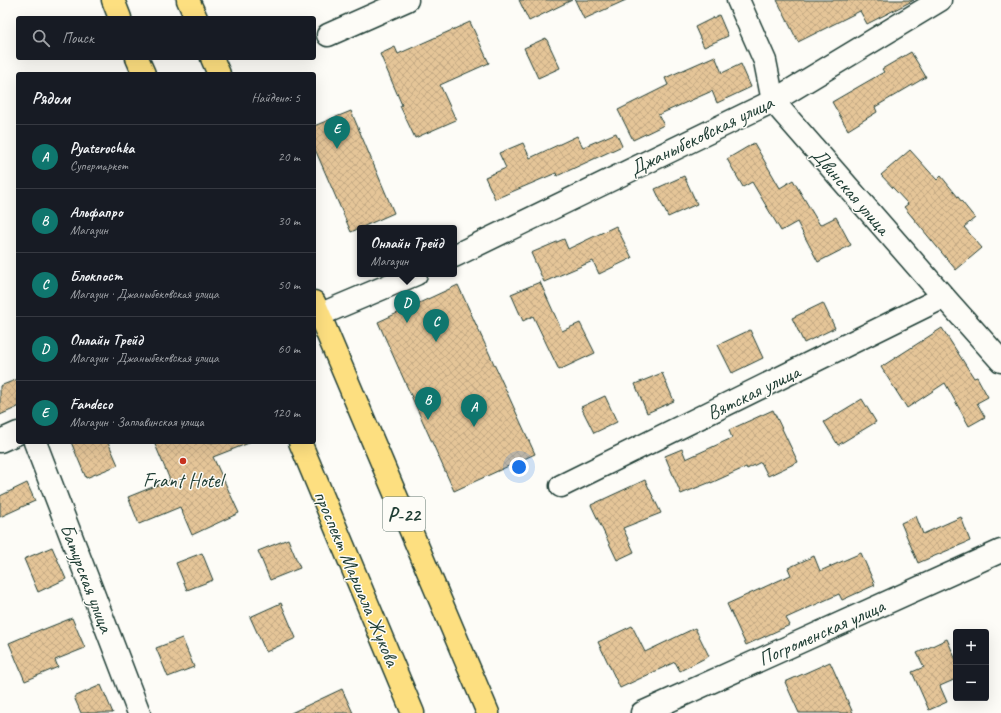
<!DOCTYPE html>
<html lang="ru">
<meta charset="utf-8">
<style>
:root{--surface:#171b24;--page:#242831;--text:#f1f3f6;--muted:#9ea1a6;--line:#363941;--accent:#0f766e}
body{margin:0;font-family:Caveat,sans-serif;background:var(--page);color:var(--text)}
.controls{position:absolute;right:12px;bottom:12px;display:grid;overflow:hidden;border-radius:4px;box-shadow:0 4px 16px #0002}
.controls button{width:36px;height:36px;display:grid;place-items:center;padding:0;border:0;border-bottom:1px solid var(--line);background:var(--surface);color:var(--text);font:20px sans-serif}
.you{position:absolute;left:519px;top:467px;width:14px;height:14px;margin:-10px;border:3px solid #fff;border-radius:50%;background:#1a73e8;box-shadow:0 0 0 6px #1a73e833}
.badge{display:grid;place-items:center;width:26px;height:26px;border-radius:50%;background:var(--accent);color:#fff;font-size:13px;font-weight:700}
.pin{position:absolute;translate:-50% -33px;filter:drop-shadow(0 1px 2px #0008)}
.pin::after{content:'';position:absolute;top:21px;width:14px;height:12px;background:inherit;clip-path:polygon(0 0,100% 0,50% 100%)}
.popup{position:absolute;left:357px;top:225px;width:100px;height:52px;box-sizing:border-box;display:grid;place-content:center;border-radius:4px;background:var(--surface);filter:drop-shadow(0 1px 3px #0005);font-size:13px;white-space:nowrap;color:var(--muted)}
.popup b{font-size:15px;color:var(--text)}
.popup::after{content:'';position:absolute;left:50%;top:100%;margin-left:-8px;border:8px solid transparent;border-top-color:var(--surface)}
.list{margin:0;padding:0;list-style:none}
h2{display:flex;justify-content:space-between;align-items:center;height:52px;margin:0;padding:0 16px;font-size:17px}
h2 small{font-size:13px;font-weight:400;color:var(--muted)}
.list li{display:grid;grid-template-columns:26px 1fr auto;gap:12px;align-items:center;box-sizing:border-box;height:64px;padding:0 16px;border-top:1px solid var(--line)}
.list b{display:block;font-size:15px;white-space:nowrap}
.list p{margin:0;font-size:13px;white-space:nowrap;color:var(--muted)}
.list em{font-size:13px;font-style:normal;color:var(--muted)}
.icon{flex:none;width:22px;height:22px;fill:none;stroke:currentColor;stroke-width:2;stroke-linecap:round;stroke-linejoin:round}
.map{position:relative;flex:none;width:1001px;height:713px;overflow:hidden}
.search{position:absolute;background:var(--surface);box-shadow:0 4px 16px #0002;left:16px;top:16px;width:300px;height:44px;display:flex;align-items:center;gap:10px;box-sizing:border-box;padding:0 14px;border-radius:4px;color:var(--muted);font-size:15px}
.panel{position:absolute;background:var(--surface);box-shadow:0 4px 16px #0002;left:16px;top:72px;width:300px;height:372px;border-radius:4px}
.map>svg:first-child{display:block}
.building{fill:url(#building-cross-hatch);stroke:#1f3d34}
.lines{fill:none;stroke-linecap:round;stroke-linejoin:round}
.minor-casing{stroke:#1f3d34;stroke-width:25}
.secondary-casing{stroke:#1f3d34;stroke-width:25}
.trunk-casing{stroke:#1f3d34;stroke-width:25}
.minor{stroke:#fdfcf7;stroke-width:22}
.secondary{stroke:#fdfcf7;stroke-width:22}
.trunk{stroke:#fddf80;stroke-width:22}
.poi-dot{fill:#c8321e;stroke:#fdfcf7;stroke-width:1.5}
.labels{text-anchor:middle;stroke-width:3;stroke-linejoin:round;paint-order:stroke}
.shield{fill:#fdfcf7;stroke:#62766e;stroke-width:1}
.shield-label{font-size:19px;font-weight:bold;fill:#1f3d34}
.street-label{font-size:20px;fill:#1f3d34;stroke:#fdfcf7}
.poi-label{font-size:20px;fill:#1f3d34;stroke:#fdfcf7}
</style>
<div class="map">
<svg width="1001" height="713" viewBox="0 0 1001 713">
<defs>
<pattern id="building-cross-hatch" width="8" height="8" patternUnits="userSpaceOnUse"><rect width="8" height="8" fill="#e5c598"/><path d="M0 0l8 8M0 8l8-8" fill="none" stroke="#c4aa84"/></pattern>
</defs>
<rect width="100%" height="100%" fill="#fdfcf7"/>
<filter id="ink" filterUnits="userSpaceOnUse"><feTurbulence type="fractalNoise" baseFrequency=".025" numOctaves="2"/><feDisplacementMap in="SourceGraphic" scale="8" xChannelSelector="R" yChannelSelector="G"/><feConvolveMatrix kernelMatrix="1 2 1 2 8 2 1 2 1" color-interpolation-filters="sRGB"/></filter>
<g filter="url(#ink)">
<g class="building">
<path d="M519,0h53l-43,21z"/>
<path d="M575,0h51l-42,19z"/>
<path d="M777,0h137l-47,24 -7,-13 -62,31z"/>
<path d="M719,15l9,21 -24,11 -9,-20z"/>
<path d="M470,22l19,41 -49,22 16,35 -41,18 -15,-32 2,-1 -22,-51 15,-7 3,7z"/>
<path d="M546,38l14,30 -22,10 -14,-30z"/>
<path d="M911,52l15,25 -51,30 2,5 -29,18 -16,-28 52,-30 -2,-3z"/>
<path d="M715,56l7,17 19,-9 10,23 -34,16 -5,-12 -54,24 6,10 -31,15 -15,-30 50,-25 -3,-7z"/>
<path d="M351,111l43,102 -43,19 -37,-85v-21z"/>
<path d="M616,133l6,13 -65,30 -1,-3 -61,26 -10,-22 21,-9 -7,-15 24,-10 7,15 47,-22 6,11z"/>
<path d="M754,143l26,45 13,-8 27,45 16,-8 15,28 -33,17 -21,-40 -16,9 -29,-49 -9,5 -16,-28z"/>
<path d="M910,150l27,30 4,-4 34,42 -11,9 18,21 -26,22 -52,-63 4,-3 -27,-29z"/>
<path d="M684,176l13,28 -29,13 -13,-28z"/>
<path d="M616,226l16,32 -33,16 -6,-13 -49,21 -13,-29 33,-14 4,10z"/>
<path d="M540,282l22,49 18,-8 15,30 -36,17 -26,-54 -10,5 -12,-27z"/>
<path d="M458,285l77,169 -81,37 -76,-169z"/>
<path d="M823,303l12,25 -31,15 -12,-25z"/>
<path d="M942,328l32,50 3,-1 11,20 -11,6 8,14 -16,9 -24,-43 -38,25 -26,-41z"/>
<path d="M750,330l13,28 -31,15 -14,-28z"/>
<path d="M662,373l12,28 -27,12 -12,-29z"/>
<path d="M18,379v28l-18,8v-29z"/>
<path d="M605,396l12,26 -23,11 -13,-26z"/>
<path d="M862,399l14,23 -38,23 -14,-23z"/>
<path d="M773,410l25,52 -30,14 -7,-14 -14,7 -1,-2 -35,16v-1l-30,12 -16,-38 17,-7 4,10 46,-21 -3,-8z"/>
<path d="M71,442h37l10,23 -32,13z"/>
<path d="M154,442h95v1l-36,14 26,56 -47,22 -12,-28 -41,17 -11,-27 42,-17z"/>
<path d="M645,480l16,33 -38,15 11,24 -17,8 -26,-55z"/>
<path d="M27,483l8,18 -35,16v-21z"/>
<path d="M916,516l7,18 38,-17 9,24 -52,22 -17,-40z"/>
<path d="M288,539l12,29 -30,12 -12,-29z"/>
<path d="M52,547l14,32 -28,13 -14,-33z"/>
<path d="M202,553l11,27 -26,10 -11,-27z"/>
<path d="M861,553l14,32 -33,15 -3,-6 -53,24 4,7 -44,20 -19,-41 64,-29 -3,-7 26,-12 6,15z"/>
<path d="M281,603l15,35 -30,14 -16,-35z"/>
<path d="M72,618l13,30 -30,12 3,7 -33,14 -16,-38 33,-14v1z"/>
<path d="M632,626l13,26 50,-24 14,28 -29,15 -5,-9 -55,26 -22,-46z"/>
<path d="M182,638l12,29 -26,10 -12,-29z"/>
<path d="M947,639l9,21v19l-16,7 7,16 -18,8 -17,-38 12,-5 -7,-14z"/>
<path d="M830,662l23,51h-54l-14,-31z"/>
<path d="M101,685l12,28h-32l-7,-16z"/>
<path d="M342,689l11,24h-62z"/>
</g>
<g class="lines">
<g class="minor-casing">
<g id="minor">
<path d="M738,0l27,61 8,40 171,196 57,64"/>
<path d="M328,35l79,-35"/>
<path d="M454,256l319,-155 167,-101"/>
<path d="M314,316l5,-1 97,-41"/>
<path d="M35,442l104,271"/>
<path d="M561,486l383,-189"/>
<path d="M642,713l359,-162"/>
</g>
</g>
<g class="secondary-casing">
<path id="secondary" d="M0,441l18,-8"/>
</g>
<g class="trunk-casing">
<g id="trunk">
<path d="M113,0l7,18"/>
<path d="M188,0l8,18"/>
<path d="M137,58l7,16"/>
<path d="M212,58l7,16"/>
<path d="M314,302l174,411"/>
<path d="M300,442l113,271"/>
</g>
</g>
<use href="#minor" class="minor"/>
<use href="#secondary" class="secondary"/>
<use href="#trunk" class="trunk"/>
</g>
</g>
<circle class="poi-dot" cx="183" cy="461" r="4"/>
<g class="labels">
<rect class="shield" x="383" y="497" width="42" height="34" rx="3"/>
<g class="shield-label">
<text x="404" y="521">Р-22</text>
</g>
<g class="street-label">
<text transform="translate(701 135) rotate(-26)" y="7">Джаныбековская улица</text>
<text transform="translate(851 191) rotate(49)" y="7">Двинская улица</text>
<text transform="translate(753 392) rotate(-26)" y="7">Вятская улица</text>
<text transform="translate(87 578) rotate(69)" y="7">Батурская улица</text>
<text transform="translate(357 578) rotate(67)" y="7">проспект Маршала Жукова</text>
<text transform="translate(821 632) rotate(-24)" y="7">Погроменская улица</text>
</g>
<g class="poi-label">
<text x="183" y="487">Frant Hotel</text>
</g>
</g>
</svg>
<div class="controls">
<button>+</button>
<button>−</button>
</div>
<div class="you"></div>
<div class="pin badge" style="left:474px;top:427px">A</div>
<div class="pin badge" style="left:428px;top:420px">B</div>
<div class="pin badge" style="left:436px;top:342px">C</div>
<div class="pin badge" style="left:407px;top:323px">D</div>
<div class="popup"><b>Онлайн Трейд</b>Магазин</div>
<div class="pin badge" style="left:337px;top:149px">E</div>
<div class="search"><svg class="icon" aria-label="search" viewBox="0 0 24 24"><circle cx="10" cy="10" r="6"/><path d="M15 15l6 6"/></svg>Поиск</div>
<section class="panel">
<h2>Рядом<small>Найдено: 5</small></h2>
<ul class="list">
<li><span class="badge">A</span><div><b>Pyaterochka</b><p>Супермаркет</p></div><em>20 m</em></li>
<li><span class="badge">B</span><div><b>Альфапро</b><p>Магазин</p></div><em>30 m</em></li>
<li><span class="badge">C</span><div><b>Блокпост</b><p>Магазин · Джаныбековская улица</p></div><em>50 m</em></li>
<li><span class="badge">D</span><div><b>Онлайн Трейд</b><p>Магазин · Джаныбековская улица</p></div><em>60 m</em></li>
<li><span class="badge">E</span><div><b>Fandeco</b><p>Магазин · Заплавинская улица</p></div><em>120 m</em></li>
</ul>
</section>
</div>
